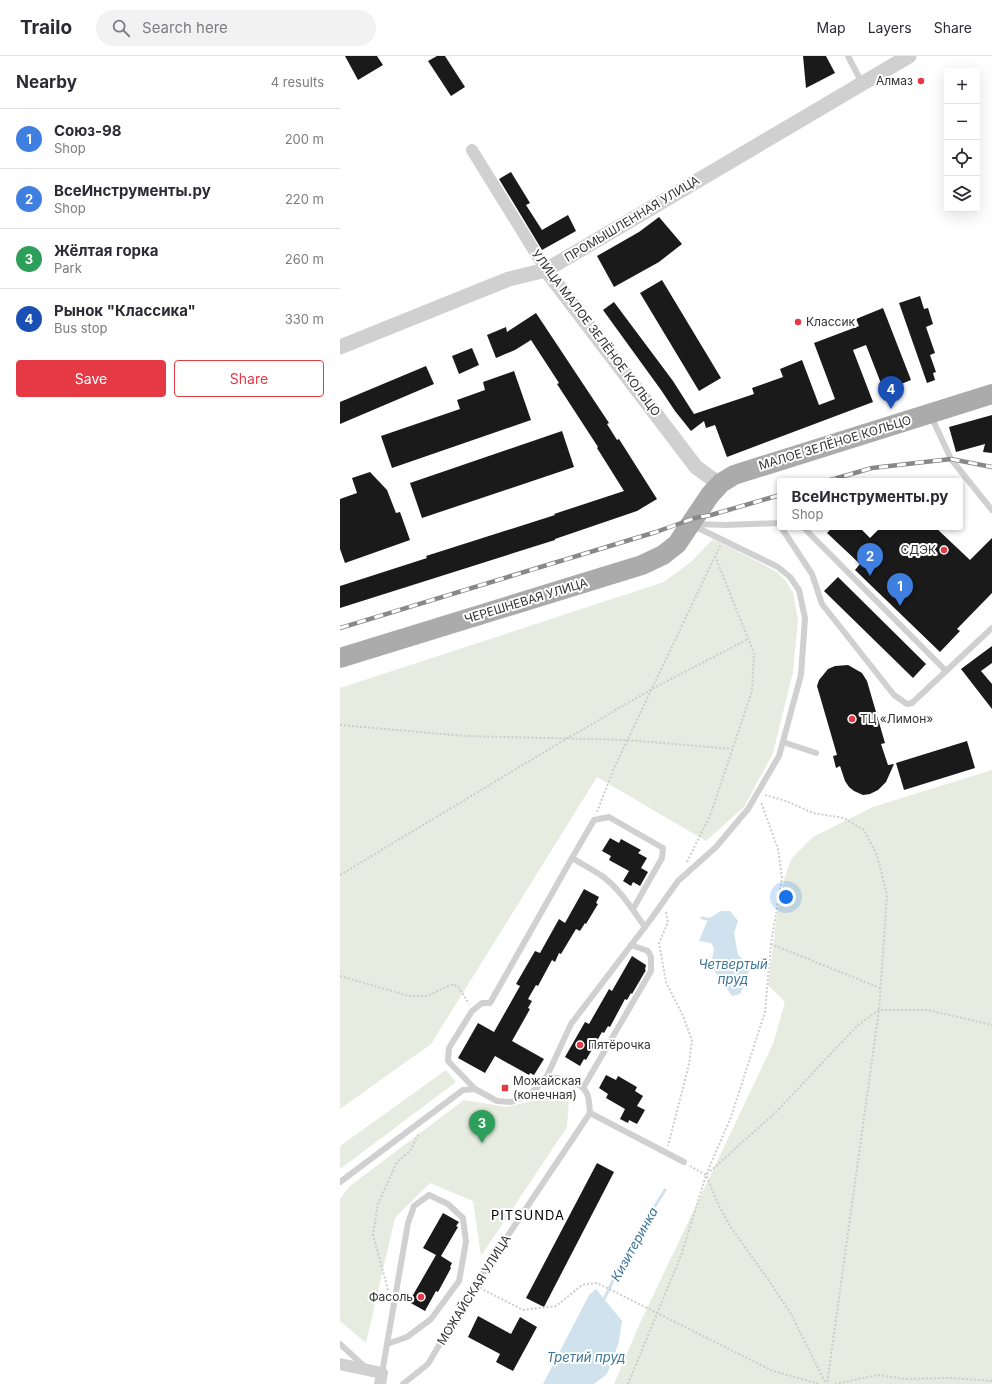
<!DOCTYPE html>
<meta charset="utf-8">
<style>
:root{--surface:#fff;--page:#f2f2f3;--text:#2b2b33;--muted:#7c7c81;--line:#e1e1e2;--accent:#e63946}
body{margin:0;font-family:Inter,sans-serif;background:var(--page);color:var(--text)}
.controls{position:absolute;right:12px;top:12px;display:grid;overflow:hidden;border-radius:4px;box-shadow:0 4px 16px #0002}
.controls button{width:36px;height:36px;display:grid;place-items:center;padding:0;border:0;border-bottom:1px solid var(--line);background:var(--surface);color:var(--text);font:20px sans-serif}
.you{position:absolute;left:446px;top:841px;width:14px;height:14px;margin:-10px;border:3px solid #fff;border-radius:50%;background:#1a73e8;box-shadow:0 0 0 6px #1a73e833}
.badge{display:grid;place-items:center;width:26px;height:26px;border-radius:50%;background:var(--accent);color:#fff;font-size:13px;font-weight:700}
.pin{position:absolute;translate:-50% -33px;filter:drop-shadow(0 1px 2px #0008)}
.pin::after{content:'';position:absolute;top:21px;width:14px;height:12px;background:inherit;clip-path:polygon(0 0,100% 0,50% 100%)}
.popup{position:absolute;left:437px;top:422px;width:186px;height:52px;box-sizing:border-box;display:grid;place-content:center;border-radius:4px;background:var(--surface);filter:drop-shadow(0 1px 3px #0005);font-size:13px;white-space:nowrap;color:var(--muted)}
.popup b{font-size:15px;color:var(--text)}
.popup::after{content:'';position:absolute;left:50%;top:100%;margin-left:-8px;border:8px solid transparent;border-top-color:var(--surface)}
.list{margin:0;padding:0;list-style:none}
h2{display:flex;justify-content:space-between;align-items:center;height:52px;margin:0;padding:0 16px;font-size:17px}
h2 small{font-size:13px;font-weight:400;color:var(--muted)}
.list li{display:grid;grid-template-columns:26px 1fr auto;gap:12px;align-items:center;box-sizing:border-box;height:60px;padding:0 16px;border-top:1px solid var(--line)}
.list b{display:block;font-size:15px;white-space:nowrap}
.list p{margin:0;font-size:13px;white-space:nowrap;color:var(--muted)}
.list em{font-size:13px;font-style:normal;color:var(--muted)}
.actions{display:flex;gap:8px;padding:12px 16px}
.actions a{flex:1;padding:9px 0;border:1px solid var(--accent);border-radius:4px;text-align:center;font-size:14px;color:var(--accent)}
.actions .main{background:var(--accent);color:#fff}
.icon{flex:none;width:22px;height:22px;fill:none;stroke:currentColor;stroke-width:2;stroke-linecap:round;stroke-linejoin:round}
.map{position:relative;flex:none;width:652px;height:1328px;overflow:hidden}
header{display:flex;align-items:center;gap:24px;box-sizing:border-box;height:56px;padding:0 20px;background:var(--surface);border-bottom:1px solid var(--line)}
header strong{font-size:19px}
nav{display:flex;gap:22px;margin-inline-start:auto;font-size:14px}
.search{width:280px;height:36px;background:var(--page);display:flex;align-items:center;gap:10px;box-sizing:border-box;padding:0 14px;border-radius:22px;color:var(--muted);font-size:15px}
main{display:flex}
aside{flex:1;background:var(--surface)}
.map>svg:first-child{display:block}
.green{fill:#e6ecdf}
.water{fill:#cfe2ee}
.lines{fill:none;stroke-linecap:round;stroke-linejoin:round}
.stream{stroke:#cfe2ee;stroke-width:3}
.building{fill:#1a1a1a}
.path{stroke:#cdcdcd;stroke-width:2;stroke-dasharray:2 2;stroke-linecap:butt}
.service{stroke:#d0d0d0;stroke-width:6}
.minor{stroke:#d0d0d0;stroke-width:12}
.tertiary{stroke:#d0d0d0;stroke-width:15}
.primary{stroke:#ababab;stroke-width:20}
.rail-casing{stroke:#888;stroke-width:4.5}
.rail{stroke:#fff;stroke-width:3;stroke-dasharray:9;stroke-linecap:butt}
.poi-dot{fill:#e63946;stroke:#fff;stroke-width:1.5}
.labels{text-anchor:middle;stroke-width:4;stroke-linejoin:round;paint-order:stroke}
.poi-label{font-size:12px;fill:#333;stroke:#fff;text-anchor:start}
.street-label{font-size:12px;fill:#333;stroke:#fff}
.water-label{font-size:13px;font-style:italic;fill:#3f7597;stroke:#fff}
.neighbourhood-label{font-size:13px;letter-spacing:1px;fill:#000;stroke:#fff}
</style>
<header>
<strong>Trailo</strong>
<div class="search"><svg class="icon" aria-label="search" viewBox="0 0 24 24"><circle cx="10" cy="10" r="6"/><path d="M15 15l6 6"/></svg>Search here</div>
<nav><a>Map</a><a>Layers</a><a>Share</a></nav>
</header>
<main>
<aside>
<h2>Nearby<small>4 results</small></h2>
<ul class="list">
<li><span class="badge" style="background:#3f7fe0">1</span><div><b>Союз-98</b><p>Shop</p></div><em>200 m</em></li>
<li><span class="badge" style="background:#3f7fe0">2</span><div><b>ВсеИнструменты.ру</b><p>Shop</p></div><em>220 m</em></li>
<li><span class="badge" style="background:#2e9e5b">3</span><div><b>Жёлтая горка</b><p>Park</p></div><em>260 m</em></li>
<li><span class="badge" style="background:#1a4fb4">4</span><div><b>Рынок &quot;Классика&quot;</b><p>Bus stop</p></div><em>330 m</em></li>
</ul>
<div class="actions"><a class="main">Save</a><a>Share</a></div>
</aside>
<div class="map">
<svg width="652" height="1328" viewBox="0 0 652 1328">
<rect width="100%" height="100%" fill="#fff"/>
<g class="green">
<path d="M373,483l38,19 26,14 9,9 7,12 5,27 -5,52 -20,81 -29,54 -38,34 -109,-64 -166,267 -91,65v-421l324,-106 28,-21z"/>
<path d="M652,714v614h-378l26,-61 133,-279 12,-42 -17,-17 9,-70 8,-39 7,-18 21,-21 60,-30z"/>
<path d="M106,1014l10,12 -116,87v-23z"/>
<path d="M208,1041l21,2 -2,28 -86,129 -8,-55 -43,-18 -35,35 -29,125 -26,-22v-122l10,-13 114,-86 43,7z"/>
</g>
<g class="water">
<path d="M381,855h9l8,10 -4,12 4,22 12,11 -5,18 -5,10 -8,2 -21,-30 3,-18 -3,-5 -12,-2 9,-22z"/>
<path d="M256,1233l26,32 -3,21 -12,32 -13,10h-51l46,-89z"/>
</g>
<g class="lines">
<g class="stream">
<path d="M362,862l6,1"/>
<path d="M264,1243l25,-51 36,-58"/>
</g>
</g>
<g class="building">
<path d="M5,0h32l6,9 -25,15z"/>
<path d="M97,0h8l20,31 -14,9 -23,-35z"/>
<path d="M463,0h23l9,17 -29,15z"/>
<path d="M171,116l19,31 -4,2 16,25 26,-15 8,16 -34,19 -43,-71z"/>
<path d="M319,161l23,27 -23,18 -45,25 -17,-31 42,-24z"/>
<path d="M322,224l59,98 -22,13 -59,-98z"/>
<path d="M580,240l4,13 4,-1 5,16 -7,3 9,26 -5,2 6,17 -3,1 2,7 -8,3 -28,-80z"/>
<path d="M274,246l59,79 21,33 60,-20 -2,-6 31,-11 -3,-8 22,-9 17,45 16,-6 -21,-56 45,-17 -3,-7 27,-11 28,72 -27,11 -18,-46 -13,5 20,52 -146,55 -12,-32 -9,3 -2,-7 -13,10 -16,-20 -14,-21 -58,-80z"/>
<path d="M196,257l73,110 -2,1 10,16 2,-1 38,60 -20,12 -82,28v1l-215,68v-22l87,-28 -1,-2 129,-41 -1,-1 70,-23 -27,-43 1,-1 -41,-63 2,-1 -28,-43 -16,10 -19,8 -9,-23 19,-8 1,5z"/>
<path d="M132,292l7,17 -20,9 -7,-18z"/>
<path d="M86,310l8,18 -94,40v-22z"/>
<path d="M174,315l17,49 -139,48 -11,-32 79,-27 -3,-9 28,-10 -2,-8z"/>
<path d="M652,359v38l-9,-1 2,-8 -29,8 -7,-25z"/>
<path d="M222,375l12,36 -152,51 -12,-35z"/>
<path d="M30,416l17,18 9,23 4,-1 10,28 -65,23 -5,-14v-50l17,-6 -5,-15z"/>
<path d="M493,471h102l35,33 22,-22v55l-35,36 3,2 -20,21 -85,-82 5,-6 -33,-31z"/>
<path d="M498,521l88,87 -13,14 -89,-87z"/>
<path d="M652,590v17l-11,8 11,13v25l-31,-40z"/>
<path d="M508,609l14,8 5,8 18,62 -4,1 7,21 6,-1 -8,18 -8,8 -8,4 -7,1 -9,-4 -5,-4 -4,-6 -5,-15 -4,2 -3,-12 4,-1 -20,-69 2,-6 9,-11 7,-3z"/>
<path d="M627,685l8,27 -71,22 -8,-27z"/>
<path d="M270,782l9,5 2,-4 20,11 -3,3 9,5 -6,10 7,4 -8,14 -7,-4 -2,4 -8,-5 6,-10 -20,-11 2,-4 -9,-5z"/>
<path d="M244,833l15,8 -3,6 2,1 -12,20 -1,-1 -5,8 -4,-2 -15,25 -2,-1 -4,9 -3,-2 -14,26 -2,-1 -8,14 4,2 -4,7 2,1 -18,32 32,18 -10,16 -4,-2 -1,2 -34,-19 -10,17 -27,-15 20,-35 16,9 26,-46 -4,-2 19,-33 5,2 19,-34 6,4z"/>
<path d="M292,900l14,9 -1,5h1l-14,24 -1,-1 -4,7 -2,-1 -15,28 -2,-1 -4,7 -2,-1 -16,28 -2,-1 -4,7 -15,-9 20,-35 4,2 20,-35 3,2z"/>
<path d="M266,1019l10,5 2,-4 19,11 -2,4 8,5 -6,10 8,4 -8,14 -8,-4 -1,3 -8,-4 5,-10 -19,-11 2,-4 -9,-6z"/>
<path d="M257,1107l17,9 -70,135 -18,-9z"/>
<path d="M103,1157l16,9 -3,4 2,1 -17,29 11,7 -2,4 1,1 -13,24 -2,-1 -11,20 -16,-9 27,-47 -13,-7z"/>
<path d="M138,1260l33,18 9,-17 17,10 -24,44 -17,-9 4,-8 -32,-17z"/>
</g>
<g class="lines">
<g class="path">
<path d="M0,669l125,11 163,4 104,9"/>
<path d="M425,739l21,6 27,12 31,5 20,12 13,25 10,40 -8,115 -52,374"/>
<path d="M257,756l17,-44 106,-222"/>
<path d="M347,806l24,-49 41,-122 2,-38 -39,-97"/>
<path d="M0,819l226,-136 86,-50 96,-50"/>
<path d="M326,856l2,10 -9,21 7,39 17,34 9,24 -3,24 -21,82"/>
<path d="M431,888l109,44"/>
<path d="M0,920l69,20h18l26,-12 6,4 10,16"/>
<path d="M350,1110l16,9 13,31 11,20 44,62 17,26 35,70"/>
<path d="M367,1118l69,-62 82,-87 21,-15h49l64,15"/>
<path d="M140,1232l43,22 33,-4 26,-21 15,-2 176,88 47,13"/>
<path d="M48,1234l-15,-55 5,-31 19,-42 13,-11 9,-18"/>
<path d="M288,1328l54,-131 24,-78 25,-58 34,-105 6,-68 11,-66 -4,-29 -17,-47"/>
<path d="M495,1328l43,-9 28,4 46,-1 40,3"/>
</g>
<g class="service">
<path d="M508,0l14,27"/>
<path d="M591,360l20,43 41,51"/>
<path d="M354,468l32,1 54,-2"/>
<path d="M441,471l31,47 10,30 72,91 13,9 5,-1 80,-75"/>
<path d="M460,471h3l143,144"/>
<path d="M443,686l33,11"/>
<path d="M293,853l29,-51 1,-10 -54,-31 -15,3 -22,38c10,6 21,12 30,18 18,13 30,33 43,51"/>
<path d="M243,1032l68,-117v-14l-3,-6 -17,-6"/>
<path d="M135,1033l-27,-28 1,-13 23,-37 10,-8h8l82,-145"/>
<path d="M250,1057l94,49"/>
<path d="M0,1126l123,-92 12,-1 22,12 14,1 10,-4 14,-8 12,-14 24,-52 80,-105 27,-38 38,-34 32,-38 31,-53 22,-81 4,-57 -6,-28 -9,-13 -12,-10 -86,-42"/>
<path d="M0,1288l25,23"/>
<path d="M42,1317l26,-150 6,-17 15,-11 19,9 15,14 3,24 -7,39 -28,38 -24,18 -20,7"/>
<path d="M63,1328l25,-20 46,-78 116,-173c-1,-8 0,-19 -7,-25 -6,-7 -27,-10 -36,-12"/>
</g>
<g class="minor">
<path d="M132,94l74,120"/>
<path d="M0,1308l42,9 -2,11"/>
</g>
<g class="tertiary">
<path d="M206,214l150,197 15,11 10,5"/>
<path d="M0,291l144,-58 25,-10 37,-9 363,-214"/>
</g>
<path class="primary" d="M0,602l302,-93 21,-10 14,-11 33,-49 11,-12 13,-8 258,-81"/>
<g class="rail-casing">
<g id="rail">
<path d="M487,425l45,-13 79,-9 41,8"/>
<path d="M0,572l316,-96 39,-14 16,-3 69,-20"/>
</g>
</g>
<use href="#rail" class="rail"/>
</g>
<g class="poi-dot">
<circle cx="581" cy="25" r="4"/>
<circle cx="458" cy="266" r="4"/>
<circle cx="604" cy="494" r="4"/>
<circle cx="512" cy="663" r="4"/>
<circle cx="240" cy="989" r="4"/>
<rect x="161" y="1028" width="8" height="8" rx="2"/>
<circle cx="81" cy="1241" r="4"/>
</g>
<g class="labels">
<g class="poi-label">
<text x="573" y="29" text-anchor="end">Алмаз</text>
<text x="466" y="270">Классик</text>
<text x="596" y="498" text-anchor="end">СДЭК</text>
<text x="520" y="667">ТЦ «Лимон»</text>
<text x="248" y="993">Пятёрочка</text>
<text x="173" y="1029">Можайская<tspan x="173" dy="14">(конечная)</tspan></text>
<text x="73" y="1245" text-anchor="end">Фасоль</text>
</g>
<g class="street-label">
<text transform="translate(292 163) rotate(-31)" y="4">ПРОМЫШЛЕННАЯ УЛИЦА</text>
<text transform="translate(256 277) rotate(53)" y="4">УЛИЦА МАЛОЕ ЗЕЛЁНОЕ КОЛЬЦО</text>
<text transform="translate(495 387) rotate(-17)" y="4">МАЛОЕ ЗЕЛЁНОЕ КОЛЬЦО</text>
<text transform="translate(186 545) rotate(-17)" y="4">ЧЕРЕШНЕВАЯ УЛИЦА</text>
<text transform="translate(134 1234) rotate(-58)" y="4">МОЖАЙСКАЯ УЛИЦА</text>
</g>
<g class="water-label">
<text x="393" y="913">Четвертый<tspan x="393" dy="15">пруд</tspan></text>
<text transform="translate(294 1188) rotate(-61)" y="5">Кизитеринка</text>
<text x="246" y="1306">Третий пруд</text>
</g>
<g class="neighbourhood-label">
<text x="188" y="1164">PITSUNDA</text>
</g>
</g>
</svg>
<div class="controls">
<button>+</button>
<button>−</button>
<button><svg class="icon" aria-label="locate" viewBox="0 0 24 24"><circle cx="12" cy="12" r="6"/><path d="M12 2v4M12 18v4M2 12h4M18 12h4"/></svg></button>
<button><svg class="icon" aria-label="layers" viewBox="0 0 24 24"><path d="M12 4l9 5-9 5-9-5zM3 14l9 5 9-5"/></svg></button>
</div>
<div class="you"></div>
<div class="pin badge" style="left:560px;top:550px;background:#3f7fe0">1</div>
<div class="pin badge" style="left:530px;top:520px;background:#3f7fe0">2</div>
<div class="popup"><b>ВсеИнструменты.ру</b>Shop</div>
<div class="pin badge" style="left:142px;top:1087px;background:#2e9e5b">3</div>
<div class="pin badge" style="left:551px;top:353px;background:#1a4fb4">4</div>
</div>
</main>
